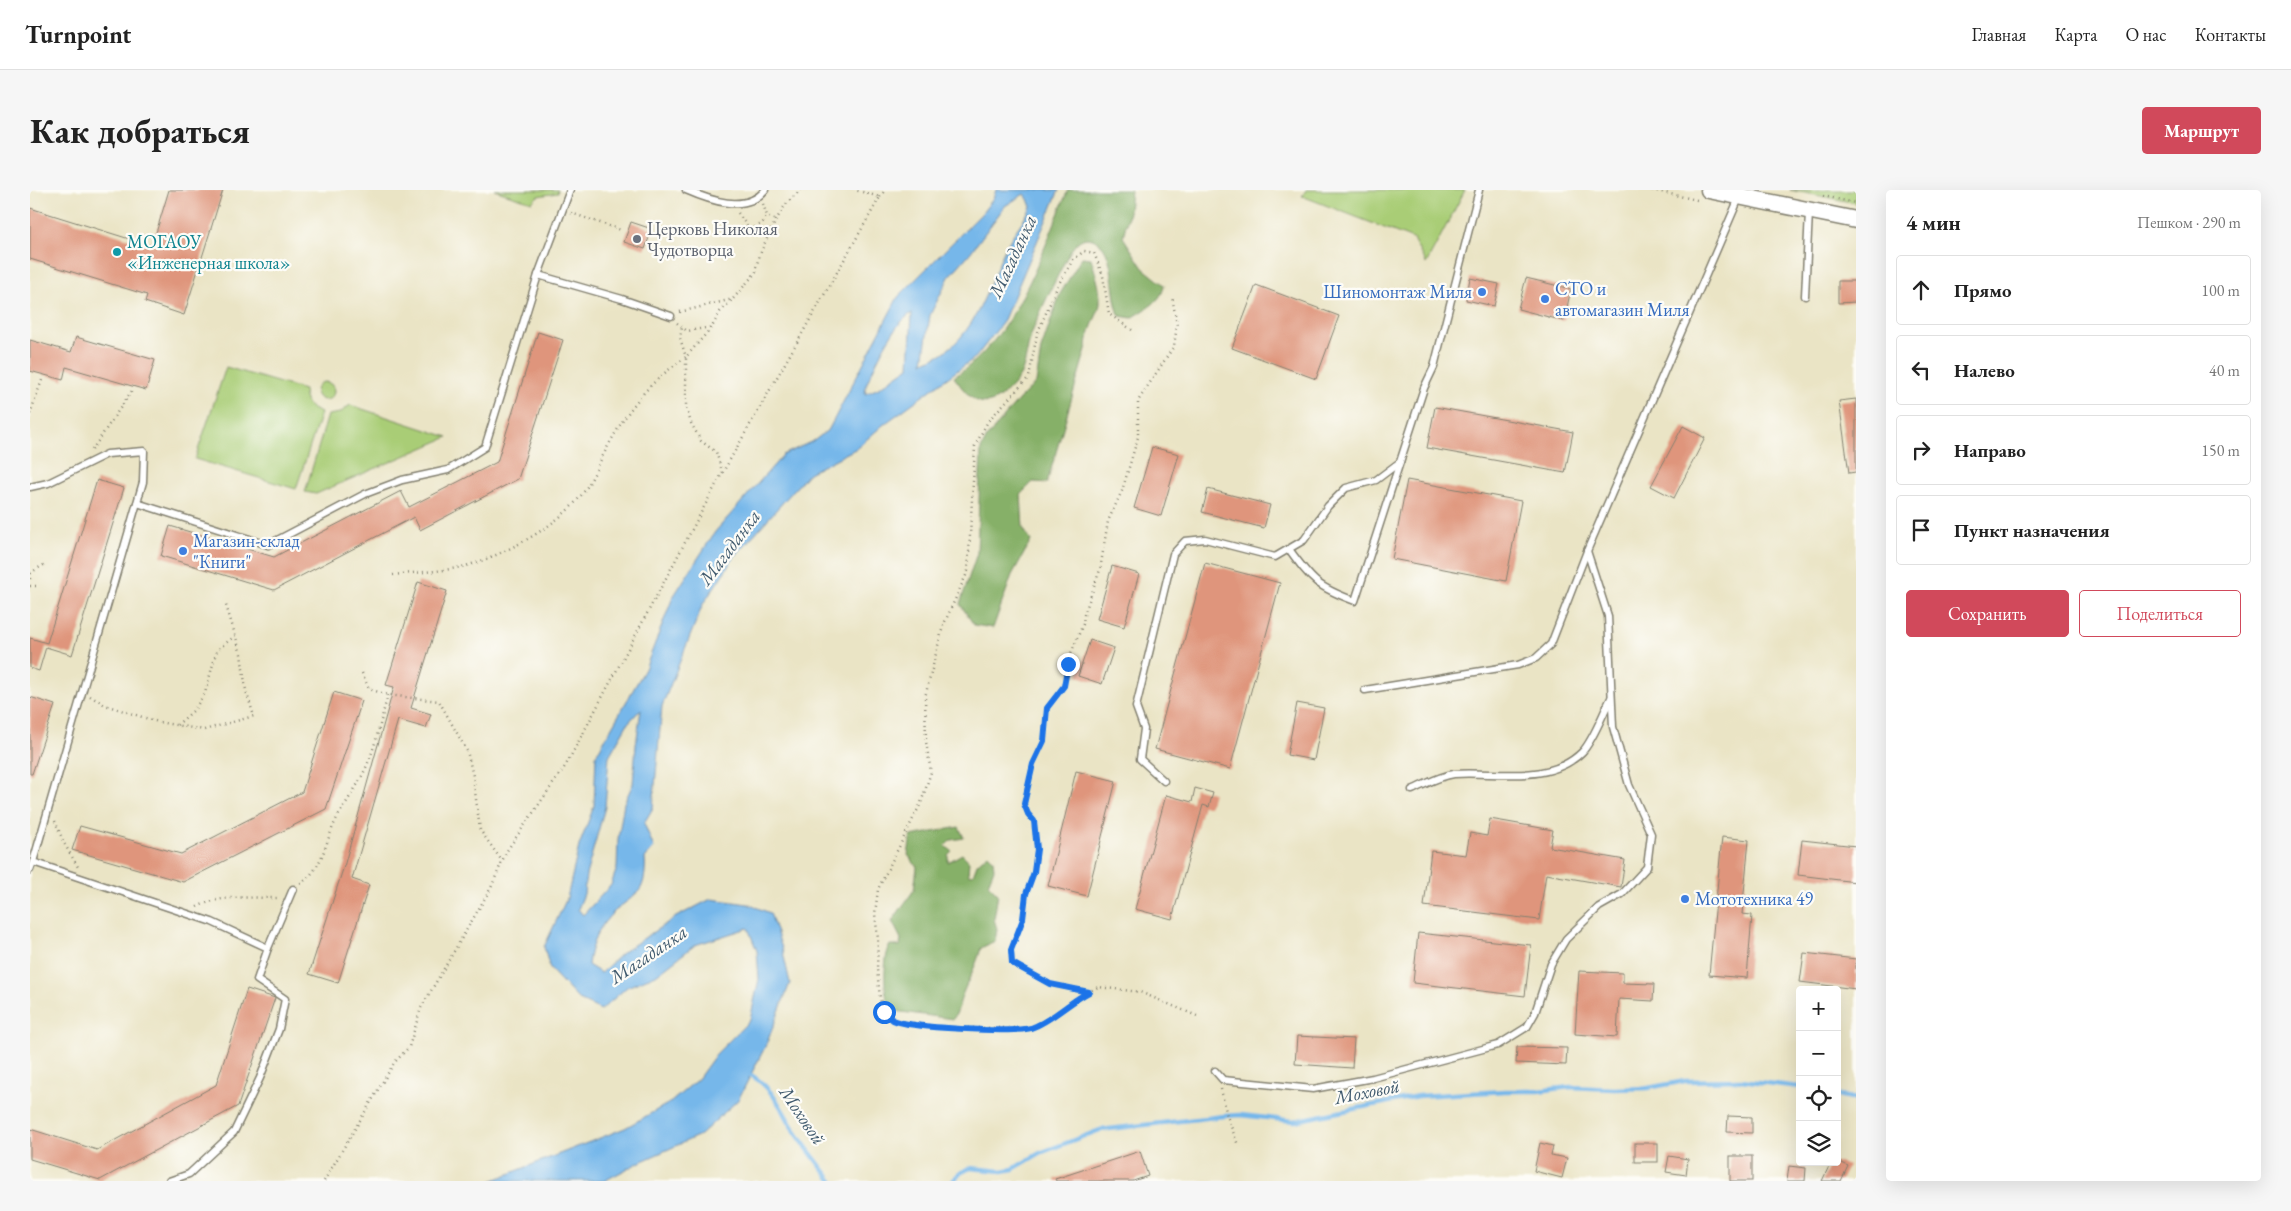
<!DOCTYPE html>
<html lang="ru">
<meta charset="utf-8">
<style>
:root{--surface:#fff;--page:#f6f6f6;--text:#222;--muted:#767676;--line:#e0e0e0;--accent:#d1495b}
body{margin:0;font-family:"EB Garamond",serif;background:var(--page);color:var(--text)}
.controls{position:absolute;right:15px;bottom:15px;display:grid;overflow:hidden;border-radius:5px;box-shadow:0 5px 20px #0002}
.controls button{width:45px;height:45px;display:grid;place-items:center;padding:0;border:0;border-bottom:1px solid var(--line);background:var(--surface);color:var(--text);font:25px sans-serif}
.stop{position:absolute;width:15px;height:15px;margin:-11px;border:4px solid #1a73e8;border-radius:50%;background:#fff}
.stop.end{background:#1a73e8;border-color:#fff;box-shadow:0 1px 5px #0008}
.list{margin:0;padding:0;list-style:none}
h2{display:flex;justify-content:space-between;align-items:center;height:65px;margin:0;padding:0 20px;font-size:21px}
h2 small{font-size:16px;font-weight:400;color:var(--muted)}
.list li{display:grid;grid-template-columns:32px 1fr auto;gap:15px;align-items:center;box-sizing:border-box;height:70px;margin:0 10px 10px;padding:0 10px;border:1px solid var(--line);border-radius:5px}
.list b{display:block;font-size:19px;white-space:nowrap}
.list em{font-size:16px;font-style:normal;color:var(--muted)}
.actions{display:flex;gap:10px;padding:15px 20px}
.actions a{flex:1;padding:11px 0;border:1px solid var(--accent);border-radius:5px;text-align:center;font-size:18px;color:var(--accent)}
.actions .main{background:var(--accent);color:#fff}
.icon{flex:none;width:28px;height:28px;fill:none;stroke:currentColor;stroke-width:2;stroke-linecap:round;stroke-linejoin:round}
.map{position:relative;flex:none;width:1826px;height:991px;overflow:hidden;border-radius:5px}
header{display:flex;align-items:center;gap:30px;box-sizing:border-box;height:70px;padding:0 25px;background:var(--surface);border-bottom:1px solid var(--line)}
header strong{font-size:24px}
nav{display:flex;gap:28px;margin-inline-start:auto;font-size:18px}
.intro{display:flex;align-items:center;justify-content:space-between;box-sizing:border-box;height:120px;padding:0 30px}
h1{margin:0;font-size:35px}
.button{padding:12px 22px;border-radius:5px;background:var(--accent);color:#fff;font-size:18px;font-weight:700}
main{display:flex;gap:30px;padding:0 30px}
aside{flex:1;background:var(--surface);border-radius:5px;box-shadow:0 5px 20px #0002}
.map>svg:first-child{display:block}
.green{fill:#a9cd76;stroke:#627449}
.forest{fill:#86b067;stroke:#516642}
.water{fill:#76b7ea;stroke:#496a83;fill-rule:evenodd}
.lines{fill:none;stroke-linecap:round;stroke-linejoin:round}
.stream{stroke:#76b7ea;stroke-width:4.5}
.building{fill:#df957c}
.service-casing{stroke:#838070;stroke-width:9}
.tertiary-casing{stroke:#838070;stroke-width:19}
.path{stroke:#838070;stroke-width:2.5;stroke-dasharray:1 4;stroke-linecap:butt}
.service{stroke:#fff;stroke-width:6}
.tertiary{stroke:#fff;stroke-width:16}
.route{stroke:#1a73e8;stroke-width:6}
.worship-dot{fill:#6b7280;stroke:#fdfcf7;stroke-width:2}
.culture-dot{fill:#0f9aa8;stroke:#fdfcf7;stroke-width:2}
.shop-dot{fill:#3f7fe0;stroke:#fdfcf7;stroke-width:2}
.labels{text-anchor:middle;stroke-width:4.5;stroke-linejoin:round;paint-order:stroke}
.worship-label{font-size:18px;fill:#5b616d;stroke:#fdfcf7;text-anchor:start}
.culture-label{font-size:18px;fill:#0d838f;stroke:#fdfcf7;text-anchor:start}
.shop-label{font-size:18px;fill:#366cbe;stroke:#fdfcf7;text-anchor:start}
.water-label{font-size:19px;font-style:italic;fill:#405a6e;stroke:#fdfcf7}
</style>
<header>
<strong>Turnpoint</strong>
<nav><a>Главная</a><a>Карта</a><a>О нас</a><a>Контакты</a></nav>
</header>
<div class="intro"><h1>Как добраться</h1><a class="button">Маршрут</a></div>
<main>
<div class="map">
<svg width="1826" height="991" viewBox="0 0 1826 991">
<rect width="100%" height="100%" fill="#fdfcf7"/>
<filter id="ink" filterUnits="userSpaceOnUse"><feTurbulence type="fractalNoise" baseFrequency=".02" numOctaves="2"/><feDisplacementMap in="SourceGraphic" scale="10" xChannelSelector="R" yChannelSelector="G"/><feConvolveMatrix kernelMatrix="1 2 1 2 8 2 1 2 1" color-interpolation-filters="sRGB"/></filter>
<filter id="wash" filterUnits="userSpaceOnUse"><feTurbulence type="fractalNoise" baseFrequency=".0096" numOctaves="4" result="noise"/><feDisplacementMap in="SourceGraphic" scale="20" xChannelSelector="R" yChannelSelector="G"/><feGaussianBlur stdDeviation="1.12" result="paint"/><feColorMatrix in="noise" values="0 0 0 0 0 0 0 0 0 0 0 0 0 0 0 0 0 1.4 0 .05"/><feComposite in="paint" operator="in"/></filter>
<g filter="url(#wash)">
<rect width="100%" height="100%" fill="#eae4c5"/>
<g class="green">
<path d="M464,0h64l-1,3 -19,3 -6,6z"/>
<path d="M1276,0h159l-39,74 -13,-25 -111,-43z"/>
<path d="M1760,0h66v13z"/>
<path d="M196,177l78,23c1,14 5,18 17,23l-25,76 -101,-30z"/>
<circle cx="295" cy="201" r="9"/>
<path d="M320,215l98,32 -132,57 -11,-2 23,-77 12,-2z"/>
</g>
<g class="forest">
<path d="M1038,0h63l-2,22 -6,25 20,31 21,17c-1,16 -20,25 -32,33l-12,-2c-10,-19 -4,-63 -22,-74 -17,-12 -26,6 -33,19 -11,23 -23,45 -32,69 -6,14 -6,30 -12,44 -3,6 -9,12 -14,17 -24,24 -38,7 -53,-14 62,-39 87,-123 114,-187z"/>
<path d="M1052,67l9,1c4,14 12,37 8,51 -5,13 -11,23 -12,37l-40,137 -14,-1 -12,12 2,34 8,13 -19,34 -19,53 -19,-3 -14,-21 17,-51 4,-104 6,-12 33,-39 16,-15 5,-34 19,-55z"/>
<path d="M929,637l5,11 -13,2 -6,6 7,5 -4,4v7l14,-8 7,7 -1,13 5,1 4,-11 11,-10 5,5 1,10 -6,15 10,10 -4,25 3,10 -2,12 -14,7c-4,16 -12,30 -18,45 -4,10 -4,18 -10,26l-59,-8c-2,-3 -5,-7 -6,-10 -5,-10 -4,-47 2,-56l10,1 1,-7 -9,-18 22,-31 3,-23 -9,-12 3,-19z"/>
</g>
<path class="water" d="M966,0h63l-56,132 -27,35 -93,68 -26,23 -48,25 -74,83 -32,48 -41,102 -9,102 -9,15 10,25 -9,10c1,9 0,26 -6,33 -7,8 -17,13 -24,20 -16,14 -25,34 -27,54l13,8 22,-21 53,-35 35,-18 37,5 22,9 12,35 8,35 -24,62 -28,55 -38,35 -60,27 -36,19h-113l134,-53 46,-26 27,-23 18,-25 34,-34 9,-41 -2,-28 -9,-23 -53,17 -39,30 -29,12 -26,23 -22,-10 -29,-31 -6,-22 23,-49 12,-52 15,-40 2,-51 49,-86 28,-72 42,-65 68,-77 32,-15 14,-11 69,-132 84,-84 11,-14zM994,4l4,5 3,8c-7,14 -18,26 -25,40 -20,42 -32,100 -83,115l7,-47 19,-38 21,-24 35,-47zM882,123l-3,54 -30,21 -14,6 1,-9c9,-20 27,-62 46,-72zM611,519l-5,36 -3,39 -9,19 -6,36 -1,29 -6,17 -28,30 -5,-6 6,-15 2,-19 19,-68 4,-51 19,-33z"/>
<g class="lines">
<g class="stream">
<path d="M715,882c29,13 37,41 54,65 10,15 22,29 33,44"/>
<path d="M1807,905l19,4"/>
<path d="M923,991l7,-8 10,-5 32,3 11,-2 27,-16 60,-23 124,-14 16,-1 54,6 124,-25 87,-5h33l32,-4 44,2 34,-1 37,-7 56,-1 59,7"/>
</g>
</g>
<g id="blocks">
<g class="building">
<path d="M139,0h54l-39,125 -39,-13 2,-7 -117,-36v-51l122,38z"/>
<path d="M601,32l21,7 -7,20 -21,-7z"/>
<path d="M1440,88l29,6 -5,22 -28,-6z"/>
<path d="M1496,88l45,11 -7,32 -46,-12z"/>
<path d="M1808,91h18v21l-18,1z"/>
<path d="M1226,95l83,31 -23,63 -84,-31z"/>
<path d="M508,142l25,8 -45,139 -98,51 -6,-13 -140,73 -113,-34 9,-30 104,31 127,-66 8,16 88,-45z"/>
<path d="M46,147l79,23 -9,30 -80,-23 -3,13 -33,-9v-31l41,12z"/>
<path d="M1826,209v73l-7,1 -10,-72z"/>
<path d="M1405,217l138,25 -8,41 -138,-25z"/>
<path d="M1653,236l22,12 -31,60 -23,-12z"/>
<path d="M1122,257l27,7 -18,62 -27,-8z"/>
<path d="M67,290l27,8 -52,167 -26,-8 -7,24 -9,-3v-30l17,5z"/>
<path d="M1377,290l114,21 -15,80 -114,-22z"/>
<path d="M1178,299l62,16 -6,23 -62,-16z"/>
<path d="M1175,373l75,20 -50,186 -75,-20z"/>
<path d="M1082,376l27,8 -15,53 -27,-8z"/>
<path d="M388,392l29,9 -36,117 20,6 -5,14 -28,-8 -46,159 17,6 -31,98 -29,-9 36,-111 49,-176 -8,-2z"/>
<path d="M1060,450l24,8 -12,36 -24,-8z"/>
<path d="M304,502l28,9 -36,108 -143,73 -111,-32 8,-24 101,28 121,-62z"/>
<path d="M0,507l25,8 -23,69h-2z"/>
<path d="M1267,513l27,5 -10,52 -27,-5z"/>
<path d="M1046,581l40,10 -29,115 -39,-10z"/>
<path d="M1165,598l18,5 -4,14 -6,-2 -31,114 -37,-10 31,-114 26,7z"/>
<path d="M1460,629l63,11 -3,17 75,13 -4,27 -75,-13 -7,46 -115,-14 7,-55 35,4 4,-22 17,3z"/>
<path d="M1692,647l27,3 -7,74 10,1 -5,63 -38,-3z"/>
<path d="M1772,650l54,6v36l-58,-7z"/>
<path d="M1388,743l113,12 -6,51 -112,-13z"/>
<path d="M1774,763l52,6v30l-56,-7z"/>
<path d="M1549,781l44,2v10l31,1 -1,17 -34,-2 -2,38 -42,-3z"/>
<path d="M217,799l28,9 -37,108 -138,74 -70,-21v-30l67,21 119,-65z"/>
<path d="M1267,846l57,3 -2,29 -57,-4z"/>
<path d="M1487,857l50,1 -1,17 -50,-2z"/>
<path d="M1698,926l24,1v16l-25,-1z"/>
<path d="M1510,953l13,3 -2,9 16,3 -5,20 -28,-7z"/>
<rect x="1605" y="953" width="23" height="19"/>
<path d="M1110,961l8,25 -15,5h-77l-1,-2z"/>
<path d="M1639,966l19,3 -2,16 -20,-3z"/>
<rect x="1700" y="966" width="22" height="25"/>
<path d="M1801,972h9l8,4 -7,15h-19z"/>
<path d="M1759,976l17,2 -1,13h-18z"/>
</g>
</g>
</g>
<g filter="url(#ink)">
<use href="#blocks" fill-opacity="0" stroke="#838070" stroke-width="1"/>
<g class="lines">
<g class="service-casing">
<g id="service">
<path d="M656,0c23,10 60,24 79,0"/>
<path d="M508,85l84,24 49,17"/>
<path d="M1775,106l4,-84"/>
<path d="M0,297l18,-4 59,-29 37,-3 -1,31 -110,380 179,60 56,26 25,-59"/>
<path d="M107,313l131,42 97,-51 37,-14 46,-10 37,-23 53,-172 32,-85"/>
<path d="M1259,359c23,32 28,38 66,52l45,-139"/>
<path d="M1335,500l153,-25 18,-7 15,-14 36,-93 152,-353"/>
<path d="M1134,591l-24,-22 4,-30 -8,-22 37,-153 12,-13 20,-2 70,18 29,-17 24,-34 18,-18 30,-8 24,-18 24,-74 10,-21 45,-177"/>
<path d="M1382,600c14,-6 27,-14 42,-16 42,-3 95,11 128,-22 11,-11 21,-39 29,-54"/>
<path d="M0,680l3,-8"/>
<path d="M1185,881l8,9 90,9 60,-11 125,-33 29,-18 8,-14 16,-49 15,-25 33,-32 23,-13 25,-27 4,-33 -22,-49 -16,-58 -5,-111 -21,-65"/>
<path d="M139,991l20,-7 45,-42 26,-54 19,-49 6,-30 -28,-19 11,-32"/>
</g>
</g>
<g class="tertiary-casing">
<path id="tertiary" d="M1679,0l147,30"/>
</g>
<g class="path">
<path d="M1622,0l45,10"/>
<path d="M1793,6l33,7"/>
<path d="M850,7l5,-7"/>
<path d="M733,14l4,12 10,4"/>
<path d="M541,23l50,17"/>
<path d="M708,23l11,16 13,-5 5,-8"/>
<path d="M650,122l53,-13 23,-27c-1,-13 20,-53 28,-65 4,-6 11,-12 17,-17"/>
<path d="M647,133l10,8 25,-4 8,-15 13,-13"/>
<path d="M681,138l-25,29v50l5,16 10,18 15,11 6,19"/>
<path d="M1102,140l-23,-16 -6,-38 -9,-23 -10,-2 -11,9 -15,25 -21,49 -8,43 -41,44 -13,25 -7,125 -25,55 -18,71 1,45 5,30 -10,31 -43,86 -3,25 3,25 -1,30 3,30 4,14 10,7 50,8h87l23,-12 21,-17 23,-12 42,5 57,24"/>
<path d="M0,224l12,-34"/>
<path d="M62,260l41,-61"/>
<path d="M0,383l17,-10"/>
<path d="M363,385c23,-3 46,-3 68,-8 38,-9 94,-39 118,-69 12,-14 19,-34 28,-50 22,-41 40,-64 79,-91l-6,-19 2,-10"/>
<path d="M0,389l1,-7"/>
<path d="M0,396h9"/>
<path d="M332,483l7,16 19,6 51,6 28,50 6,25 7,54 22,31"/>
<path d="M60,506l15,9 53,17 46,8 50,-14 -8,-25 -5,-37 -16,-52"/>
<path d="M147,535l17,-15 11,-17 12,-43 18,-14"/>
<path d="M25,631l9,22 14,24"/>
<path d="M270,694c23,-16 24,-38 35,-62 8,-16 19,-30 27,-46 13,-25 18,-54 26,-81"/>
<path d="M167,717c26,-13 53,-9 80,-9"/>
<path d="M1058,801l-38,-7 -38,-21 -1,-14 12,-30 3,-25 8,-22 2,-14 -2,-37 -6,-6 -4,-12 9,-39 11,-23 3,-33 17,-22 5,-28 14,-34 1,-9 16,-45 8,-49 14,-30 16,-54v-36l36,-55 3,-21 -5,-28"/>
<path d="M1191,899l6,27 11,29"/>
<path d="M294,991l70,-118 15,-16 12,-39 70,-120 15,-36 60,-87 153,-286 161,-282 -25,-7"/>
</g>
<use href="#service" class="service"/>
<use href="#tertiary" class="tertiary"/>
</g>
</g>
<g class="lines" filter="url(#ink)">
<path class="route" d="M854,822c3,3 6,6 9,8 17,8 118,13 138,8 21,-7 38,-26 58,-36l-39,-8 -38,-21 -1,-13 12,-31 3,-25 8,-22 3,-23 -3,-28 -6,-7 -4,-10 9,-40 11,-23 3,-33 17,-22 4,-22"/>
</g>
<circle class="worship-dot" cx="607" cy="49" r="5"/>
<circle class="culture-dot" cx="87" cy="62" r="5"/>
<g class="shop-dot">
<circle cx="1452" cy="102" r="5"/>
<circle cx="1515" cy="109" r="5"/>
<circle cx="153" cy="361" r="5"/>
<circle cx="1655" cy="709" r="5"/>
</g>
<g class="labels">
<g class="worship-label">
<text x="617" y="45">Церковь Николая<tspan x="617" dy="21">Чудотворца</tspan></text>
</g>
<g class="culture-label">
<text x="97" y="58">МОГАОУ<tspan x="97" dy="21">«Инженерная школа»</tspan></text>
</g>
<g class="shop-label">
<text x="1525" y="105">СТО и<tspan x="1525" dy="21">автомагазин Миля</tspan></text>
<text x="1442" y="108" text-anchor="end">Шиномонтаж Миля</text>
<text x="163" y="357">Магазин-склад<tspan x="163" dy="21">"Книги"</tspan></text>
<text x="1665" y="715">Мототехника 49</text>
</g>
<g class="water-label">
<text transform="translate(982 66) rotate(-65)" y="7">Магаданка</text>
<text transform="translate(699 357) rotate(-53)" y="7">Магаданка</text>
<text transform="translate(618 764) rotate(-34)" y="7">Магаданка</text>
<text transform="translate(1337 901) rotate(-11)" y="7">Моховой</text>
<text transform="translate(773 925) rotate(56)" y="7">Моховой</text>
</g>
</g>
</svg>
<div class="controls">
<button>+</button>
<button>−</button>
<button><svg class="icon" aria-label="locate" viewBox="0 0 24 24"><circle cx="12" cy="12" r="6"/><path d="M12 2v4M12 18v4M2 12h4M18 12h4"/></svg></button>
<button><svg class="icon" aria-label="layers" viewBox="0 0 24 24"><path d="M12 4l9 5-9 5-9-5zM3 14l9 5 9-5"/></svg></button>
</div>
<div class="stop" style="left:854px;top:822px"></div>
<div class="stop end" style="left:1038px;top:474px"></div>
</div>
<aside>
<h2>4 мин<small>Пешком · 290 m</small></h2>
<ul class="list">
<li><svg class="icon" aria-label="ahead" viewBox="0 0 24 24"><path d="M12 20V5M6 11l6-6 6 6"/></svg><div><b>Прямо</b></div><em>100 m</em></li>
<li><svg class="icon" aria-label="left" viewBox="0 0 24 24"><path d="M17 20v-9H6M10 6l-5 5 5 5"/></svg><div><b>Налево</b></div><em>40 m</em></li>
<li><svg class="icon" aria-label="right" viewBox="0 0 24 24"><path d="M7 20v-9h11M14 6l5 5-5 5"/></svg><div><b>Направо</b></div><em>150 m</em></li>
<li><svg class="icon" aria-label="arrive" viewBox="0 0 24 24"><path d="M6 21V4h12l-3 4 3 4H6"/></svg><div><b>Пункт назначения</b></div></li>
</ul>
<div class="actions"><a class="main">Сохранить</a><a>Поделиться</a></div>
</aside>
</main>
